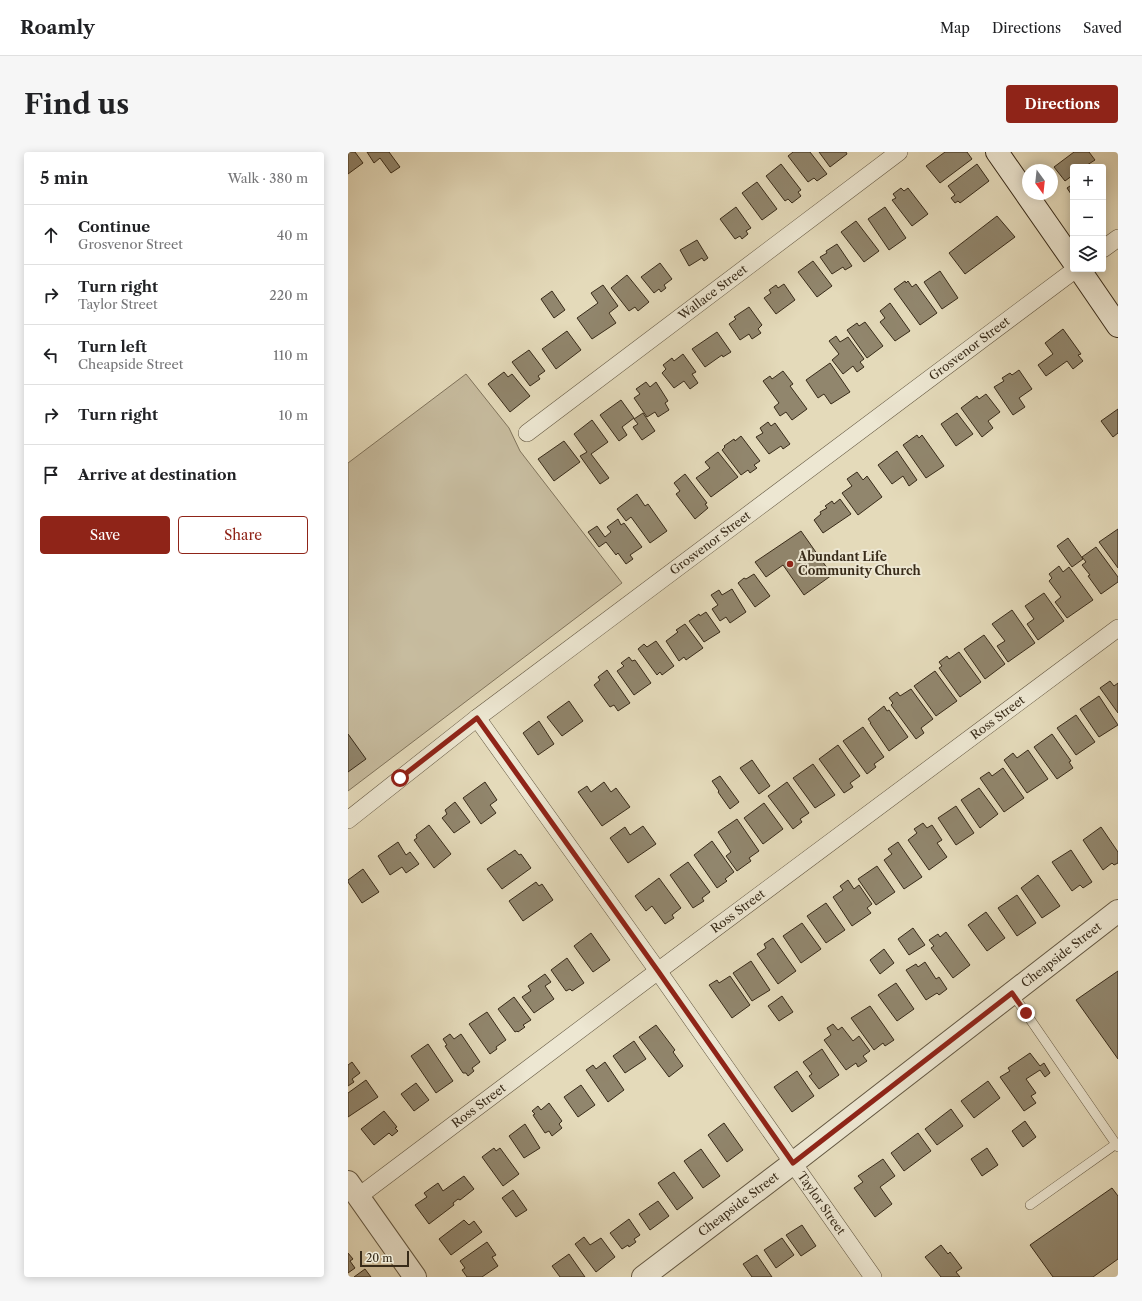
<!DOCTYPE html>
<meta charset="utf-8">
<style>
:root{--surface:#fff;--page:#f6f6f6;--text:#202124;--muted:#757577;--line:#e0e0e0;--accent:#8f2418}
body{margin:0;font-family:"Libre Caslon Text",serif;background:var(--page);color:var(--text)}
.controls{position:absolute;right:12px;top:12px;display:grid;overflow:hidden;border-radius:4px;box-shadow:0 2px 10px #0003}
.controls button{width:36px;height:36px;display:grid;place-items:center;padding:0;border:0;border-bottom:1px solid var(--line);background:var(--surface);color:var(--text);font:20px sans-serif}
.compass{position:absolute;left:674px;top:12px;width:36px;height:36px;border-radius:50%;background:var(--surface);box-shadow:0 2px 10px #0003;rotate:165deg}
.scale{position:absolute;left:12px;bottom:10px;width:49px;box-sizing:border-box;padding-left:4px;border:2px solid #382b19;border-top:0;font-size:11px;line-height:14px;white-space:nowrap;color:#382b19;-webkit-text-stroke:3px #ede7d2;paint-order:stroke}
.stop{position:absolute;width:12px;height:12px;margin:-9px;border:3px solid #8f2418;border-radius:50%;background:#fff}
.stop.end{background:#8f2418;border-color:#fff;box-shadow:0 1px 4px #0008}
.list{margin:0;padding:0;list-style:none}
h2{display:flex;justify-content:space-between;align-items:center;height:52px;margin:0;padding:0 16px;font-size:17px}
h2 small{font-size:13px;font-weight:400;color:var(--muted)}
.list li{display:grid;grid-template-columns:26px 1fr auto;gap:12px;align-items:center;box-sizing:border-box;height:60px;padding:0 16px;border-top:1px solid var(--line)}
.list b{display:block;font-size:15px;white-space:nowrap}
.list p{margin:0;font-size:13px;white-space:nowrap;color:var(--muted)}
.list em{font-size:13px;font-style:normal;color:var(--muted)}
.actions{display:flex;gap:8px;padding:12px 16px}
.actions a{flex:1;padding:9px 0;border:1px solid var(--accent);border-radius:4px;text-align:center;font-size:14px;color:var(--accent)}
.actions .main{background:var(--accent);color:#fff}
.icon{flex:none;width:22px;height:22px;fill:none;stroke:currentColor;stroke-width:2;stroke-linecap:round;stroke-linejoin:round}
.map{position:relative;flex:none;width:770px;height:1125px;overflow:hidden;border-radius:4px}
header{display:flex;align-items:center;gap:24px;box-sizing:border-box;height:56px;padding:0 20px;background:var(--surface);border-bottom:1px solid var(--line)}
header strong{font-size:19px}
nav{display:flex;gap:22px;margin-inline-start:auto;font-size:14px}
.intro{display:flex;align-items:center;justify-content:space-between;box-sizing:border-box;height:96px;padding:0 24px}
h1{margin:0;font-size:28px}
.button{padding:10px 18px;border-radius:4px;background:var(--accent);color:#fff;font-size:14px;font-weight:700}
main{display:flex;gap:24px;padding:0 24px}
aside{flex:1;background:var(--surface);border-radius:4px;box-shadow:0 2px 10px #0003}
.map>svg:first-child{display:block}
.green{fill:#c7bc9f;stroke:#80745c}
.building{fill:#91866d;stroke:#382b19}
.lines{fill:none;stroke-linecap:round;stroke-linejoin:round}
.service-casing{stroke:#635741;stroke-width:10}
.minor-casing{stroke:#635741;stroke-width:18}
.tertiary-casing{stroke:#635741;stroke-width:24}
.secondary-casing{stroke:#382b19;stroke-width:24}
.service{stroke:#ede7d2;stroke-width:9}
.minor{stroke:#ede7d2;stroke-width:17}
.tertiary{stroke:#ede7d2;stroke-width:22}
.secondary{stroke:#ede7d2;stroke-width:22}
.route{stroke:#8f2418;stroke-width:5}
.poi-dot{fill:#8f2418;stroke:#ede7d2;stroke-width:1.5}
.labels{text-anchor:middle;stroke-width:4;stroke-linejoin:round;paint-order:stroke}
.street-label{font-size:12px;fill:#382b19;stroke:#ede7d2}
.poi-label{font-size:12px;font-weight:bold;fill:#382b19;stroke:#ede7d2;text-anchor:start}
</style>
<header>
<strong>Roamly</strong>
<nav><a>Map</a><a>Directions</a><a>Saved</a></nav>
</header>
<div class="intro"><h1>Find us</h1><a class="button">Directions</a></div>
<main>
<aside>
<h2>5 min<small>Walk · 380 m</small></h2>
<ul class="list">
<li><svg class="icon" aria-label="ahead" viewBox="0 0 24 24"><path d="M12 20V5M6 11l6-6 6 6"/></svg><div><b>Continue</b><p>Grosvenor Street</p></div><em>40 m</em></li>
<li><svg class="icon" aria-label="right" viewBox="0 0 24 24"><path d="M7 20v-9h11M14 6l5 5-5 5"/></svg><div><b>Turn right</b><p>Taylor Street</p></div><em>220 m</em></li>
<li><svg class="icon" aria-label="left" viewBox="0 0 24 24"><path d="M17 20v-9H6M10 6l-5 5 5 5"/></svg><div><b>Turn left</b><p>Cheapside Street</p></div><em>110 m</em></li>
<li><svg class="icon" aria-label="right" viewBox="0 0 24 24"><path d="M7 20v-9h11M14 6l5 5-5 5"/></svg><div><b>Turn right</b></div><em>10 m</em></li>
<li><svg class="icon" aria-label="arrive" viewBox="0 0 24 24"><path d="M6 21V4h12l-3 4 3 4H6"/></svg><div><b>Arrive at destination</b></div></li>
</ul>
<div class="actions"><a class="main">Save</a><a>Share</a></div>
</aside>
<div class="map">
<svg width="770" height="1125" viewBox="0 0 770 1125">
<rect width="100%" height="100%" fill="#e4daba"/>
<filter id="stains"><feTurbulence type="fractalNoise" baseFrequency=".005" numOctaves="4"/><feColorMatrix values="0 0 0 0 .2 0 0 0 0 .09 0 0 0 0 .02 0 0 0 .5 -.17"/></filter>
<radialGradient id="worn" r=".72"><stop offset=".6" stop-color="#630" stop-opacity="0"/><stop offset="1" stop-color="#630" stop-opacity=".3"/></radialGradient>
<path class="green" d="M118,222l43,54 11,23 102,132 -274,208v-328z"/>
<g class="building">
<path d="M0,0h7l8,11 -15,11z"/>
<path d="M19,0h22l11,15 -9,6 -11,-15 -6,5z"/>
<path d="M445,0h17l17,22 -10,7 -3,-3 -6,4 -20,-26z"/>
<path d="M471,0h27l1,2 -17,13z"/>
<path d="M597,0h22l5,7 -32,24 -14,-17z"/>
<path d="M726,0h15l6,8 -11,7h-11v8l-8,6 -11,-14z"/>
<path d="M433,12l20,26 -3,2 3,4 -9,7 -4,-4 -3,2 -19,-25z"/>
<path d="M629,12l12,17 -29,22 -2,-2 -3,2 -4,-5 4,-3 -7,-9z"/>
<path d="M409,30l20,27 -15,11 -20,-27z"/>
<path d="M725,32v13l-6,-9z"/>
<path d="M553,36l3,3 4,-3 20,26 -16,12 -20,-26 4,-2 -3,-4z"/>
<path d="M388,55l15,21 -5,3 2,3 -6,5 -2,-3 -5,3 -15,-20z"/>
<path d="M537,55l21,31 -17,12 -21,-31z"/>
<path d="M649,64l18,21 -50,37 -16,-21z"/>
<path d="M508,69l23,30 -15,11 -23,-30z"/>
<path d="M349,88l11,18 -4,3 -2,-3 -13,8 -9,-16z"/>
<path d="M489,92l15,22 -7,4 -2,-3 -11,7 -12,-17 7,-4 -1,-2z"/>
<path d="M465,109l19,25 -15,11 -19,-25z"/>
<path d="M312,111l12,16 -8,6 2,3 -5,4 -2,-3 -5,4 -13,-16z"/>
<path d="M592,119l18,27 -16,11 -18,-27z"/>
<path d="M279,123l22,27 -11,9 -3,-4 -6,4 -18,-23z"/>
<path d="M557,129l1,2 2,-2 4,6 4,-3 21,29 -17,12 -26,-36z"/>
<path d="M436,132l11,16 -19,14 -12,-16 7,-5 -2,-3 7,-5 2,3z"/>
<path d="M255,133l15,21 -9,7 7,10 -24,16 -15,-21 21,-15 -7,-10z"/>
<path d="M204,139l13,19 -11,8 -13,-19z"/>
<path d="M542,151l20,28 -15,10 -15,-19 5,-4 -5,-7z"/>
<path d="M401,155l13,18 -4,4 3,4 -9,6 -3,-5 -9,6 -11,-16 7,-5 -2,-2z"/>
<path d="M517,170l18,24 -16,12 -20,-28 10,-7 2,3z"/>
<path d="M715,177l18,25 -3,1 5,6 -10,8 -6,-8 -21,15 -8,-11 15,-11 -8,-11z"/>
<path d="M219,179l14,19 -25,19 -14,-20z"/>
<path d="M369,180l14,20 -8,5 -1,-2 -17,12 -13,-18z"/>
<path d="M488,184l4,6 8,-5 16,22 -4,3 4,5 -7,5 -4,-6 -10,8 -11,-14 7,-6 -10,-13z"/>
<path d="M181,198l16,21 -7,5 2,3 -10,7 -18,-24z"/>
<path d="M335,202l13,18 -4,2 6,9 -8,6 -6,-8 -10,7 -12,-15 4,-4 -3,-4 9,-7 2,3z"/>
<path d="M482,211l20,29 -19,12 -7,-10 -6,4 -12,-18z"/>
<path d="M671,218l13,19 -13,9 6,9 -12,8 -19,-28 10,-6 -2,-3 8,-5 2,2z"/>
<path d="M435,219l10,13 -3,2 17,23 -15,11 -6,-8 -6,4 -6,-9 5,-4 -16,-22 7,-5 2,3z"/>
<path d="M156,220l4,5 4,-3 18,22 -20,16 -22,-28z"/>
<path d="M298,230l4,5 6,-5 12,19 -3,2 4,7 -11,7 -3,-5 -8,5 -13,-19 6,-4 -4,-5z"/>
<path d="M638,242l14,18 -12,9 5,7 -11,9 -21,-29 16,-12 2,3z"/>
<path d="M273,248l13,18 -12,9 5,8 -8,6 -19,-26z"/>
<path d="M770,257v24l-5,4 -12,-16z"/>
<path d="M295,261l12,18 -13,9 -9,-13 5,-3 -4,-5z"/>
<path d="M609,261l16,21 -17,12 -15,-22z"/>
<path d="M244,268l16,22 -17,12 18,24 -9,6 -20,-28 7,-4 -13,-18z"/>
<path d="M420,270l3,4 4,-3 15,21 -7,5 -2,-3 -12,8 -13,-17 7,-4 -3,-5z"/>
<path d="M569,283l2,3 3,-3 22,31 -18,12 -23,-33z"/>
<path d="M393,284l19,25 -6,4 3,3 -7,5 -2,-3 -7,5 -19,-25 3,-3 -1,-1 10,-7 1,2z"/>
<path d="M216,289l16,21 -26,19 -16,-22z"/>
<path d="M549,299l20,29 -8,6 -6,-10 -11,8 -14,-19z"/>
<path d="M370,300l20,25 -27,20 -15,-19 14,-10 -5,-6z"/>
<path d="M509,320l6,8 4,-4 15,21 -24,18 -16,-22 10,-7 -5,-7z"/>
<path d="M337,322l22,29 -2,1 3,4 -13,11 -19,-25 4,-3 -6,-8z"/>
<path d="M289,342l8,12 3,-2 19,27 -17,12 -19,-26 -5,4 -9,-12z"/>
<path d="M492,347l11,15 -28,19 -9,-13 7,-6 -1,-2 7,-4 -2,-2 7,-5 2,3z"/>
<path d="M270,367l3,6 3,-2 18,24 -12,8 3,4 -7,5 -8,-11 -2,2 -10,-13 -7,5 -11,-15 9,-6 8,11 6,-5 -4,-5z"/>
<path d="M770,377v39l-19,-26z"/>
<path d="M453,379l31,44 -28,20 -21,-30 -17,12 -11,-15z"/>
<path d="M720,386l15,21 -11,8 -15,-21z"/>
<path d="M748,395l22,30v5l-17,12 -13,-18 2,-1 -8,-10 4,-3 -4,-5z"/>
<path d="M711,414l4,6 6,-5 24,33 -26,18 -12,-16 6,-5 -12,-16 3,-3 -3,-4z"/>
<path d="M406,422l16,22 -15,11 -17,-24 6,-5 2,1z"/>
<path d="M384,437l14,23 -16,11 -4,-6 -6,4 -8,-12 6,-4 -7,-10 8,-5 3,5z"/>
<path d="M696,441l20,28 -26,19 -11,-16 7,-5 -9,-13z"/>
<path d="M664,458l23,33 -27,19 -11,-16 8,-5 -13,-17z"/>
<path d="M358,460l14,20 -16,10 -15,-21 10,-7 1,2z"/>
<path d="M337,472l18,24 -17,12 -2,-3 -5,4 -13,-20 12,-9 -2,-2z"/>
<path d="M636,483l21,29 -20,15 -21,-30z"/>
<path d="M308,489l18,25 -12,9 -2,-3 -3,3 -19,-26 6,-5 3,3z"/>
<path d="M611,500l22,30 -21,15 -21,-29 3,-2 -3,-4 8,-6 2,3z"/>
<path d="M281,505l3,4 3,-1 16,23 -17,12 -17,-24 7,-5 -3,-3z"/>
<path d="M259,518l23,33 -12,8 -4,-6 -4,2 -16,-22 6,-5 -2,-3z"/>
<path d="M587,519l22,30 -21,15 -22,-30z"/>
<path d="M762,529l4,5 4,-3v30l-18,-25z"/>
<path d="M563,537l22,30 -12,9 3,5 -8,6 -25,-34 2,-2 -4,-5 8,-6 3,4z"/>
<path d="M751,544l19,29 -19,12 -19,-28z"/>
<path d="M221,549l14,20 -21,15 -15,-19z"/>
<path d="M536,554l3,5 2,-1 19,27 -19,14 -19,-28h1l-3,-4z"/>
<path d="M728,563l19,27 -19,13 -19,-27z"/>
<path d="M191,569l15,23 -16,11 -15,-22z"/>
<path d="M515,575l21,30 -10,7 2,3 -9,7 -24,-33z"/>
<path d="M0,582l18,25 -18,13z"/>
<path d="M704,582l19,27 -2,1 4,6 -16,11 -23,-32z"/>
<path d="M490,593l22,31 -10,7 3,4 -9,6 -25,-34z"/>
<path d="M680,598l20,29 -21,14 -23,-33 9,-7 4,5z"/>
<path d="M404,608l18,26 -11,8 -19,-26z"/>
<path d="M465,612l22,31 -20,13 -22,-30z"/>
<path d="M655,616l21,30 -20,14 -24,-34 9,-6 3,4z"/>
<path d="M372,624l19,26 -9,7 -12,-17 1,-1 -7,-10z"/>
<path d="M137,630l12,18 -7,5 6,8 -15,11 -18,-26z"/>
<path d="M256,630l7,10 5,-4 14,19 -28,19 -24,-34 9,-6 4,6z"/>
<path d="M439,630l22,31 -9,6 2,3 -9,7 -25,-33z"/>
<path d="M631,636l19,26 -18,14 -19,-28z"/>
<path d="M107,650l15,20 -16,11 -12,-15 5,-4 -2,-4z"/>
<path d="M416,651l19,26 -20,15 -19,-26z"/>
<path d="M608,654l18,27 -18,12 -18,-27z"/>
<path d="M389,667l22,32 -10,7 2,3 -14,10 -11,-15 5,-4 -13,-20z"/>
<path d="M575,671l4,5 5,-3 10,15 -5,3 10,14 -18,13 -21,-30 9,-7 -3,-4z"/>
<path d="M81,673l22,29 -17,14 -20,-28 3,-2 -1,-3z"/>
<path d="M295,674l13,18 -28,19 -18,-25 15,-11 5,8z"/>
<path d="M753,675l17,25v11l-4,2 -2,-2 -9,7 -20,-30z"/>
<path d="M364,689l22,31 -9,7 2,2 -10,7 -23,-33z"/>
<path d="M50,690l8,13 4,-3 9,12 -13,9 -4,-6 -12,8 -12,-19z"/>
<path d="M550,690l24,35 -18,12 -20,-29 8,-6 -4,-5z"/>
<path d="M167,698l4,5 2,-1 10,14 -29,21 -15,-20z"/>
<path d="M723,698l21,32 -9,6 -3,-3 -8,6 -20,-29z"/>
<path d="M340,710l22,30 -8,6 2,3 -11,7 -23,-33z"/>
<path d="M529,714l18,26 -19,13 -18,-26z"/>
<path d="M15,717l16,23 -17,11 -14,-21v-2z"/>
<path d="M690,723l22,31 -18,12 -21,-30z"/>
<path d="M311,726l22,30 -9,7 2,3 -9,6 -13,-18 -6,5 -11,-15z"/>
<path d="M500,728l6,9 5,-4 13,19 -5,4 4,5 -19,13 -19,-29 10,-7 -3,-4z"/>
<path d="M188,730l3,4 3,-2 11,16 -30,21 -14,-20z"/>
<path d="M669,743l19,28 -19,13 -19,-28z"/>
<path d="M478,751l19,27 -19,13 -19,-27z"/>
<path d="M638,760l19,26 -18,13 -19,-26z"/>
<path d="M454,771l19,26 -20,14 -18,-27z"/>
<path d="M565,776l12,17 -16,10 -11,-16z"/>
<path d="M598,780l24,33 -17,13 -22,-30 3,-2 -5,-6 9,-6 2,3z"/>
<path d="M243,781l19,27 -17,12 -19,-26z"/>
<path d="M425,786l23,33 -18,13 -21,-30 9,-6 -2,-4z"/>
<path d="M536,797l10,14 -14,11 -10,-14z"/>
<path d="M219,806l17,25 -12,8 -2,-2 -4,2 -15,-21z"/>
<path d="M403,809l19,29 -18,11 -19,-28z"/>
<path d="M577,810l11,17 3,-2 8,12 -8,6 -2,-2 -11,7 -20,-30 10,-6 2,3z"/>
<path d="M770,819v88l-42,-59z"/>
<path d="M197,822l6,8 -6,4 9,13 -20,14 -12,-16 9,-6 -3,-5z"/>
<path d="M382,824l20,29 -18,13 -23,-33 8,-5 2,3z"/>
<path d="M548,831l18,26 -17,12 -19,-26z"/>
<path d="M434,844l11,16 -14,9 -11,-15z"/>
<path d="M166,845l17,23 -8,5 2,2 -7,5 -1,-1 -2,1 -17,-23z"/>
<path d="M522,854l24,34 -9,6 -2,-3 -9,7 -23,-32z"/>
<path d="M139,860l19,28 -10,7 1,2 -7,5 -21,-30z"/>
<path d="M485,872l5,6 4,-3 11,14 6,-5 11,15 -7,5 4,5 -9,6 -2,-4 -10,7 -22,-30 7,-5 -4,-7z"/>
<path d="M308,873l19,25 -2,2 10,14 -14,11 -30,-40z"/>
<path d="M102,882l4,5 7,-5 19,28 -8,6 2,3 -6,5 -2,-3h-3l-18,-27 2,-1 -4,-6z"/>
<path d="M286,889l12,18 -21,14 -12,-17z"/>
<path d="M80,892l25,37 -17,12 -25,-37z"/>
<path d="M474,897l17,26 -20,14 -10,-13 3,-2 -9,-12z"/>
<path d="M682,901l10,13 4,-3 6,10 -5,4 -5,-7 -14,9 10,14 -5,3 5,7 -12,8 -24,-34 10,-6 -2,-3z"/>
<path d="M4,910l8,11 -8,6 2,3 -6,4v-21z"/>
<path d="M257,910l19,28 -16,12 -22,-32 7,-5 3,4z"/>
<path d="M449,919l17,25 -22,16 -18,-25z"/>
<path d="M18,928l12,17 -30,20v-24z"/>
<path d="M640,929l12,17 -26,20 -13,-17z"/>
<path d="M68,931l13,17 -15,11 -13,-17z"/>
<path d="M233,933l14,20 -17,12 -14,-20z"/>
<path d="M201,951l13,18 -3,3 3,4 -10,8 -3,-5 -4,2 -12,-18 2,-1 -3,-3 6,-5 3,4z"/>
<path d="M603,957l12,17 -26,19 -12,-16z"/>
<path d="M36,959l13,16 -2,1 3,3 -6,5 -3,-3 -15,12 -13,-16z"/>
<path d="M677,969l11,16 -13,10 -11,-16z"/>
<path d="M376,971l19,27 -16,12 -19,-27z"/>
<path d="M177,972l15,24 -16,10 -15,-22z"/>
<path d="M570,981l13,18 -27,20 -13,-18z"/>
<path d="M146,996l2,3 4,-3 19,26 -16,12 -21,-29z"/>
<path d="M639,996l11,17 -16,11 -11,-17z"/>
<path d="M353,997l19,27 -17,12 -19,-27z"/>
<path d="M535,1007l12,17 -15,11 12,17 -17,13 -21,-29 9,-6 -5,-6z"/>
<path d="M326,1020l19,26 -16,12 -19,-27z"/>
<path d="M116,1024l10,13 -14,11 -2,-1 -5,4 1,2 -25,19 -14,-19 12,-8 -3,-4 14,-10 5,8z"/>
<path d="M764,1036l6,8v63l-25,18h-40l-23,-32z"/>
<path d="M165,1038l14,20 -11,7 -14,-19z"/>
<path d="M310,1049l11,15 -19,14 -11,-16z"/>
<path d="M281,1067l11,16 -6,4 2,3 -7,5 -1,-2 -6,4 -12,-16z"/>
<path d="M116,1068l5,5 5,-4 8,11 -31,23 -12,-16z"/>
<path d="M454,1073l14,21 -15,10 -15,-21z"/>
<path d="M236,1085l6,8 11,-7 14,19 -19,15 -21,-28z"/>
<path d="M434,1086l12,17 -18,13 -12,-18z"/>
<path d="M139,1090l9,13 -4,2 6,9 -16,11h-15l-5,-7 3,-2 -5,-7z"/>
<path d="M593,1093l7,9 2,-2 12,16 -6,4 4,5h-19l-16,-20z"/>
<path d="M0,1101l5,6 -3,2 5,7 -7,5z"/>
<path d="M221,1102l16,23h-25l-8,-11z"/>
<path d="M409,1103l15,22h-20l-9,-13z"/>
<path d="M17,1117l6,8h-17z"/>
</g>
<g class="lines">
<g class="service-casing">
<g id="service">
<path d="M664,841l106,154"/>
<path d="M682,1053l86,-61"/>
</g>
</g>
<g class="minor-casing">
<g id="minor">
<path d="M755,97l15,-11"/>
<path id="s1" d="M179,281l372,-281"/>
<path id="s2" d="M129,566l181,253 215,306"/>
<path id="s3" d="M0,668l129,-102 599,-449"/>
<path id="s4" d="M11,1044l299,-225 460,-343"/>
</g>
</g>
<g class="tertiary-casing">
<g id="tertiary">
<path d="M0,1030l67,95"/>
<path id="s5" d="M295,1125l150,-114 325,-252"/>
</g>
</g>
<g class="secondary-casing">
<g id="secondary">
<path d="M649,0l76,109"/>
<path d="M731,117l39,57"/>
</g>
</g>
<use href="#service" class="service"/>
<use href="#minor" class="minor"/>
<use href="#tertiary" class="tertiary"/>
<use href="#secondary" class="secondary"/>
</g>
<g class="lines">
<path class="route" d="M52,626l77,-60 181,253 135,192 219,-170 14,20"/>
</g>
<circle class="poi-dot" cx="442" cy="412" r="4"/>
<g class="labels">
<g class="street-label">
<text dy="4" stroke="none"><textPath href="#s1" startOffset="233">Wallace Street</textPath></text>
<text dy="4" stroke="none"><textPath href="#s3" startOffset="780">Grosvenor Street</textPath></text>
<text dy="4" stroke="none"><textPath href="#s3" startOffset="456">Grosvenor Street</textPath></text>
<text dy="4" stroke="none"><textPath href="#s4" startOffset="798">Ross Street</textPath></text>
<text dy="4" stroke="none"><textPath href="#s4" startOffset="474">Ross Street</textPath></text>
<text dy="4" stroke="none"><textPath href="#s5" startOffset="528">Cheapside Street</textPath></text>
<text dy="4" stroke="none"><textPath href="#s4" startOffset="150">Ross Street</textPath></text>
<text dy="4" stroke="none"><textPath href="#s2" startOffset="595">Taylor Street</textPath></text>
<text dy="4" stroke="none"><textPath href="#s5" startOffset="120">Cheapside Street</textPath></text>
</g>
<g class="poi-label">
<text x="450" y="409">Abundant Life<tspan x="450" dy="14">Community Church</tspan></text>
</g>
</g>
<rect width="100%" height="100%" filter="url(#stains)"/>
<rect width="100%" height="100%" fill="url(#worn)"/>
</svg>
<div class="controls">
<button>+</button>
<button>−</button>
<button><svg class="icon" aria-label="layers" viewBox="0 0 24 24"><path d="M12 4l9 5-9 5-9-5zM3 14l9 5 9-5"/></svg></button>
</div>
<svg class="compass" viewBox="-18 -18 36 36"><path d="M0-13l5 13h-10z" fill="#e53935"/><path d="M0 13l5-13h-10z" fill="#757577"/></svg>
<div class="scale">20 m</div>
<div class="stop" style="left:52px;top:626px"></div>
<div class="stop end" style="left:678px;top:861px"></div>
</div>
</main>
